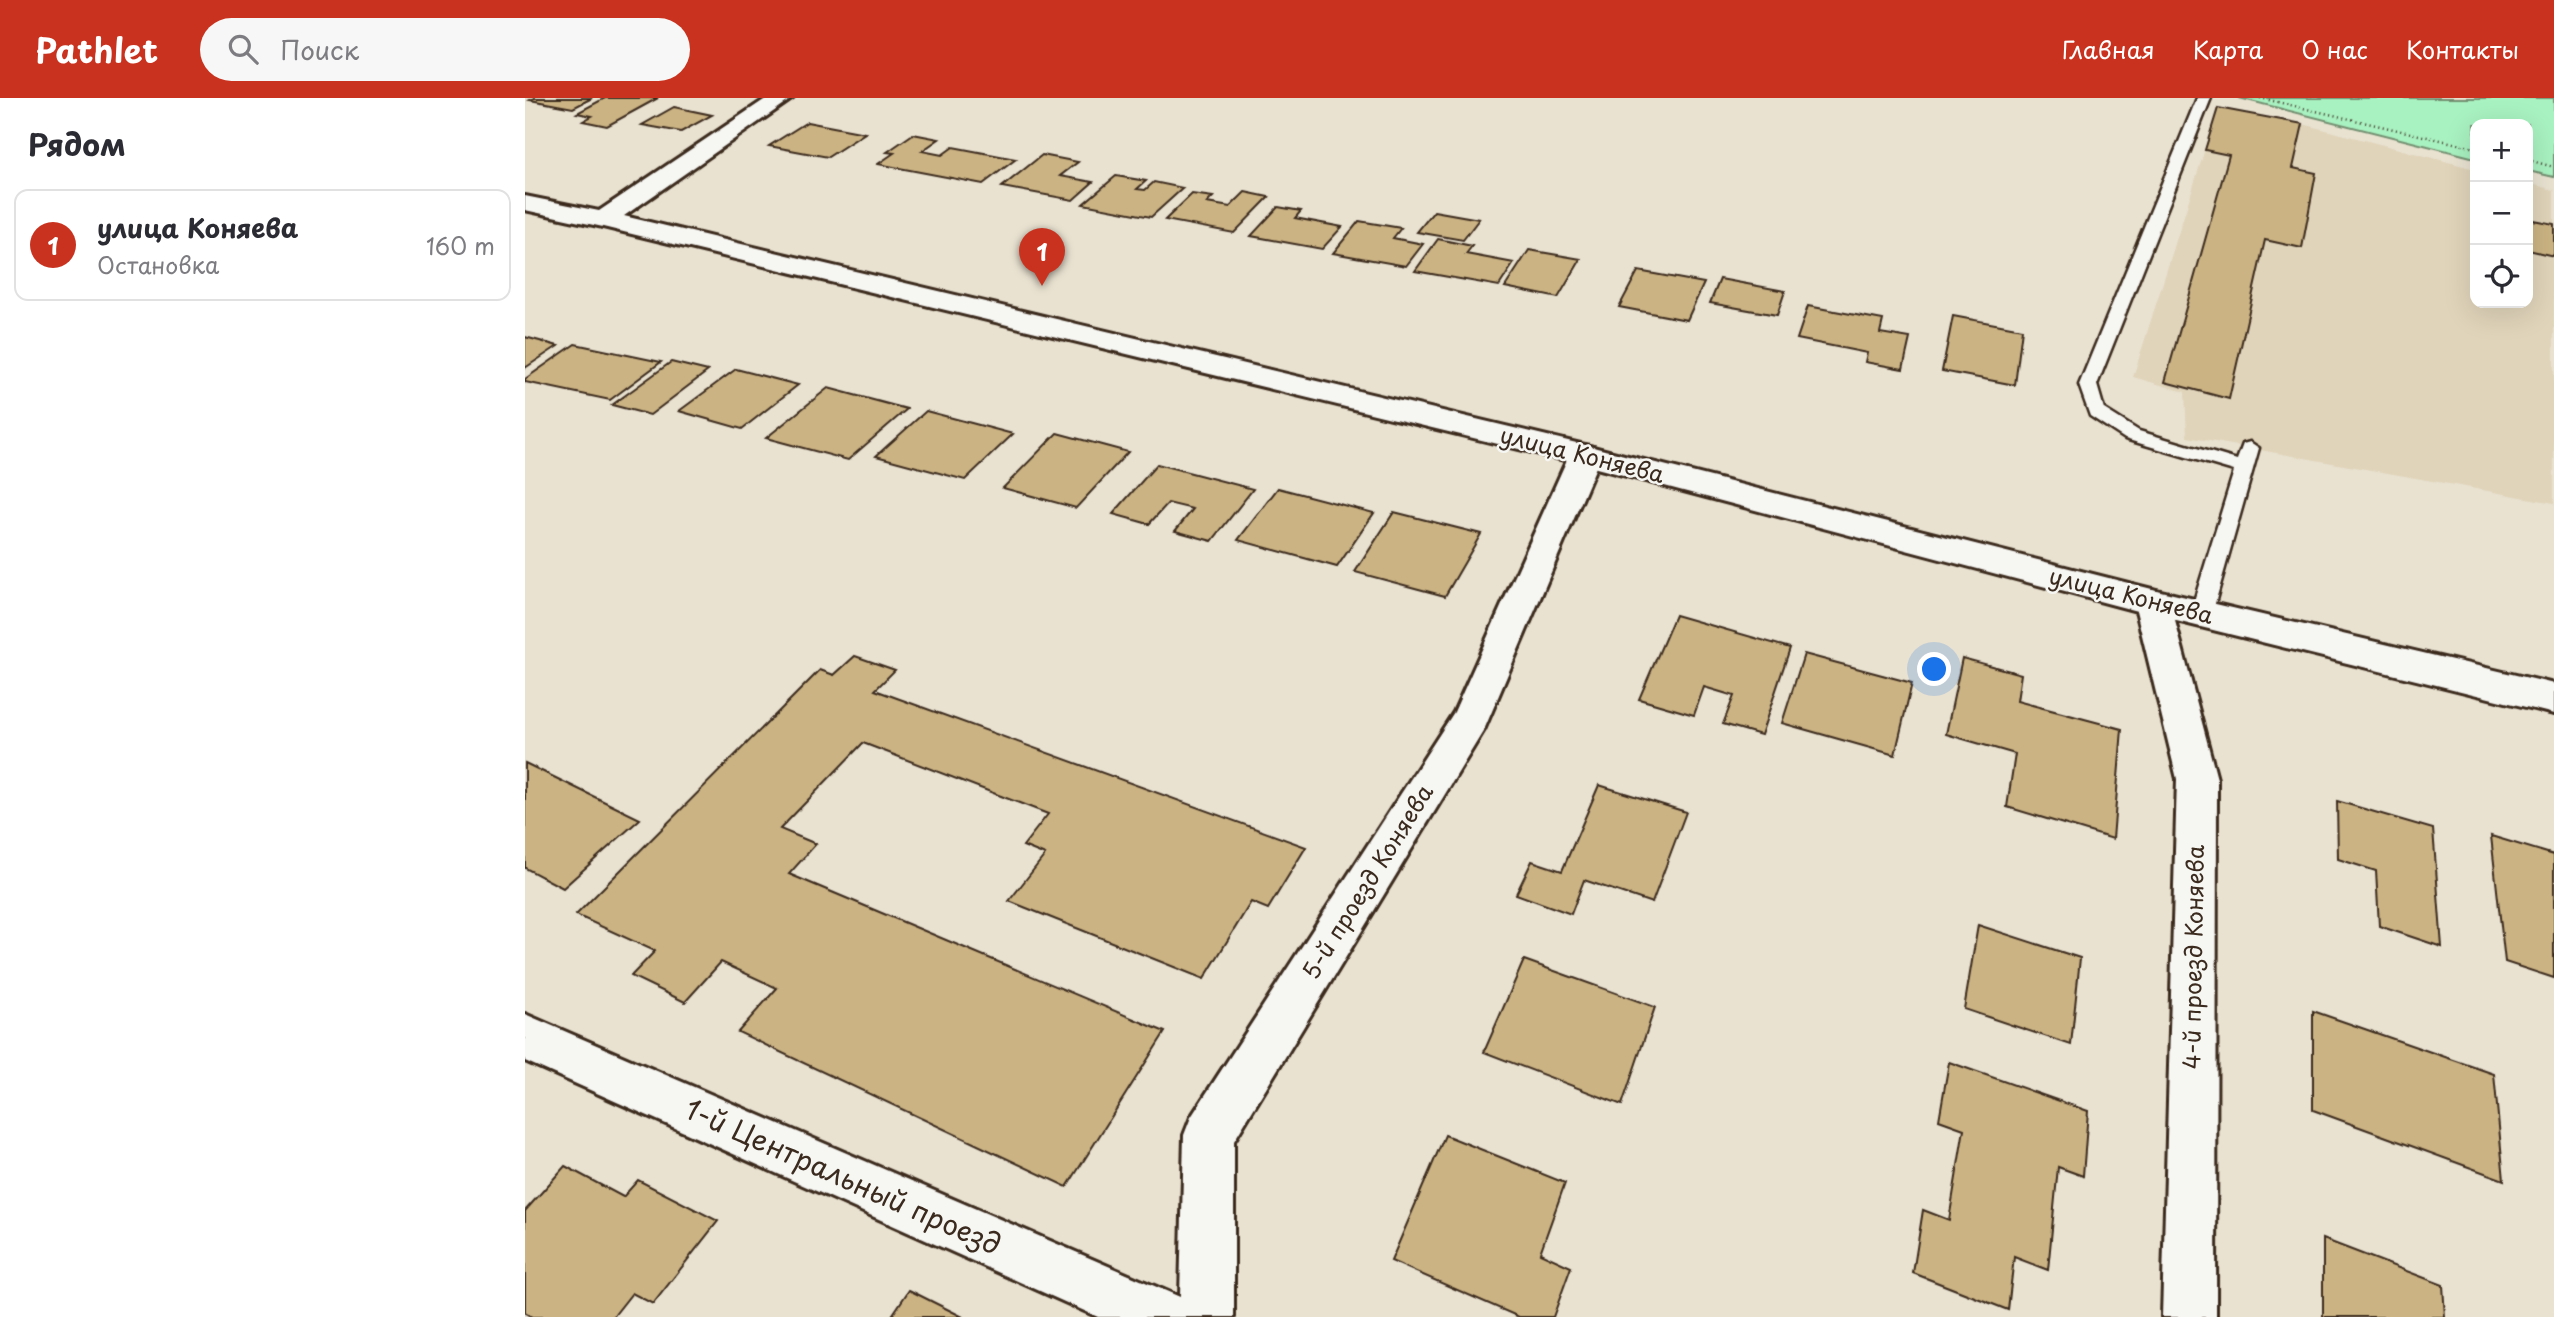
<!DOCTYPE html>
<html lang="ru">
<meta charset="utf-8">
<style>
:root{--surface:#fff;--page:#f7f7f7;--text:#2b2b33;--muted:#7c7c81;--line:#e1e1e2;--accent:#c8321e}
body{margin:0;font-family:"Playpen Sans",sans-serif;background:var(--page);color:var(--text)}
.controls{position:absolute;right:21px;top:21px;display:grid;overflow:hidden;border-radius:14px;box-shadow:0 7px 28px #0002}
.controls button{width:63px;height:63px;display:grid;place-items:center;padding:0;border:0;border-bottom:2px solid var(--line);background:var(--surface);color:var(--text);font:35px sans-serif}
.you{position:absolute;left:1410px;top:572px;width:24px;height:24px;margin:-18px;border:5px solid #fff;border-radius:50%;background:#1a73e8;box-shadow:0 0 0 10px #1a73e833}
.badge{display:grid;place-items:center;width:46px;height:46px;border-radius:50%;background:var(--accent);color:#fff;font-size:23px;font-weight:700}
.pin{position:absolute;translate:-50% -58px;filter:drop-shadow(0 2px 4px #0008)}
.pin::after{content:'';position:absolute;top:37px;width:24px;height:21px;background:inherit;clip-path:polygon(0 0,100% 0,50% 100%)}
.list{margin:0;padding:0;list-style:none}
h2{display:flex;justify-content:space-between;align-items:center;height:91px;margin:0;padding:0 28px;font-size:30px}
h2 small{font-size:23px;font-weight:400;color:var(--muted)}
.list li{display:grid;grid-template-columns:46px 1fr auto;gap:21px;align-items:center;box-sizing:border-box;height:112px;margin:0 14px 14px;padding:0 14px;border:2px solid var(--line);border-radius:14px}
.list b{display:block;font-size:26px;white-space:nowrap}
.list p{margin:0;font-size:23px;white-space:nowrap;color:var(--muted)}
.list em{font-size:23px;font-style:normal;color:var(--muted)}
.icon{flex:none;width:38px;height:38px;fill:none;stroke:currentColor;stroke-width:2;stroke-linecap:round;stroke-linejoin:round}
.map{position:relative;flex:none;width:2029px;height:1219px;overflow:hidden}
header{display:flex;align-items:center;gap:42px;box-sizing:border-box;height:98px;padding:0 35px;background:var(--accent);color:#fff}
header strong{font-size:33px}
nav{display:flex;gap:38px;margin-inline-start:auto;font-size:24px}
.search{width:490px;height:63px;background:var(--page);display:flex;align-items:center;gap:18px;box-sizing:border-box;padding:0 24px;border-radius:38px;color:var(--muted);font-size:26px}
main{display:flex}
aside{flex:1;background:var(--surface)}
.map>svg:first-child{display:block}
.built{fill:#e0d4ba}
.green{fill:#a8f1c0;stroke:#728e6f;stroke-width:2}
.building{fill:#cbb383;stroke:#3b2a1e;stroke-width:2}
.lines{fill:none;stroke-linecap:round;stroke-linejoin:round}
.lane-casing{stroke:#3b2a1e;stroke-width:5}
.street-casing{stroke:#3b2a1e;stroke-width:6}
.secondary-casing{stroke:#3b2a1e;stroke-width:6}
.path{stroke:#3b2a1e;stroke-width:2.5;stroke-dasharray:1 3.5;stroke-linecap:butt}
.lane{fill:#f6f6f2;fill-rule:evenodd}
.street{fill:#f6f6f2;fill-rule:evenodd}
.secondary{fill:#f6f6f2;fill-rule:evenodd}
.labels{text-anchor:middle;stroke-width:5;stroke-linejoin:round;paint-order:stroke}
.street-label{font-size:23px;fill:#3b2a1e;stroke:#f6f6f2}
.near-street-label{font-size:28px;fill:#3b2a1e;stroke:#f6f6f2}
</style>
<header>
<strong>Pathlet</strong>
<div class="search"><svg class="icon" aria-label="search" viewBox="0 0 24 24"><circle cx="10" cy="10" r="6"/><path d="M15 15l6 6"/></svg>Поиск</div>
<nav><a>Главная</a><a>Карта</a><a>О нас</a><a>Контакты</a></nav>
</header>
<main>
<aside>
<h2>Рядом<small></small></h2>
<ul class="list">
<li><span class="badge">1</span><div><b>улица Коняева</b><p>Остановка</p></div><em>160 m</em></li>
</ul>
</aside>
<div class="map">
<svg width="2029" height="1219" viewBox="0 0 2029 1219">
<rect width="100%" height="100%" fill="#e9e2d1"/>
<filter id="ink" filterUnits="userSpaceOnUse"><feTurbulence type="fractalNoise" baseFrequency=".0143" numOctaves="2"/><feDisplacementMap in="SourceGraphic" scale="14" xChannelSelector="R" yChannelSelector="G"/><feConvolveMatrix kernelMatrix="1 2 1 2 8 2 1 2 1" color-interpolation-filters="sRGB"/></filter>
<g filter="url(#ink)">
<path class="built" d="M1693,10l85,16 172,45v134h53v-120l26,7v313l-367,-66 -2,-45 -52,-15z"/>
<path class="green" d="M1714,0h315v79l-26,-6v-47h-53v34z"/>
<g class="building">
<path d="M9,0h58l-19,10 -43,-8z"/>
<path d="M80,0h53l-51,28 -24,-5 9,-5 -15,-3z"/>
<path d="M149,9l38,8 -31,17 -39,-7z"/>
<path d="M1693,10l85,16 -10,44 23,5 -14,75 -37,-8 -36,159 -64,-17 64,-227 -24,-5z"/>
<path d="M282,24l58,11 -37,24 -59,-11z"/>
<path d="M388,36l26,5 -17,12 20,4 11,-8 63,12 -33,25 -105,-20 16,-11 -7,-1z"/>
<path d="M517,57l36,7 -18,14 33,6 -20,18 -71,-13z"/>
<path d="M591,78l30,5 -9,8 8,1 9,-8 29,6 -32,29 -68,-13z"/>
<path d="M720,94l24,5 -35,36 -69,-13 27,-26 21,3 -6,6 23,4z"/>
<path d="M753,109l23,4 -6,7 47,9 -20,22 -71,-13z"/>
<path d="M909,113l45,8 -16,21 -46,-8z"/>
<path d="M2003,121l26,5v32l-26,-6z"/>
<path d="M834,123l42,7 -8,10 30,6 -17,22 -73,-13z"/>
<path d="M913,141l34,7 -6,8 48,9 -15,23 -84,-15z"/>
<path d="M1004,152l52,9 -23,39 -53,-11z"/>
<path d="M1113,173l66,12 -17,37 -68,-13z"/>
<path d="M1195,181l65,12 -8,24 -67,-12z"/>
<path d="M1283,208l75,14 -3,13 30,5 -7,31 -38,-7 2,-9 -70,-14z"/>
<path d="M1428,218l69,13 -7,56 -73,-14z"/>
<path d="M0,239l33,9 -33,22z"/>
<path d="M50,246l86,18 -51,38 -85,-18v-3z"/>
<path d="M146,264l37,9 -58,44 -38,-10z"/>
<path d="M211,271l62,16 -56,44 -63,-18z"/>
<path d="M303,290l79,21 -59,51 -82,-22z"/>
<path d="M401,313l87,23 -48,46 -89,-24z"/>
<path d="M532,335l71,19 -52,56 -73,-20z"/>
<path d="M632,366l96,25 -41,52 -37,-10 18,-22 -25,-6 -19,21 -36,-10z"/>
<path d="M753,390l96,25 -37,54 -99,-27z"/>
<path d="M869,414l87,22 -36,62 -90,-24z"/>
<path d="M1150,517l115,33 -29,87 -38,-11 11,-28 -30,-9 -10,28 -55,-16z"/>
<path d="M1279,556l108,29 -17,72 -113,-32z"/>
<path d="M330,558l40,14 -20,20 431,157 -38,62 -17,-7 -47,77 -195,-78 36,-46 -22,-9 25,-32 -185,-71 -83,86 36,15 -27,30 376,158 -98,155 -329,-155 39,-44 -56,-26 -36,40 -54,-26 24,-25 -79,-36 244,-245 14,5z"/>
<path d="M1437,560l59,16 -4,27 105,28 -9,110 -106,-32 8,-53 -69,-20z"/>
<path d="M0,665l115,56 -77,69 -38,-20z"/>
<path d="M1074,687l87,27 -34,91 -68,-23 -13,34 -55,-20 16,-33 30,10z"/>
<path d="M1812,703l96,28 9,118 -63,-21 -3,-55 -38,-12z"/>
<path d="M1966,738l63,19v123l-49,-16z"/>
<path d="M1453,827l102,33 -9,87 -107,-36z"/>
<path d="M999,862l131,47 -33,98 -138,-53z"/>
<path d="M1788,913l181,63 10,106 -191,-70z"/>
<path d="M1424,964l139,49 -5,65 -25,-9 -10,103 -34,-13 -6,53 -95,-37 10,-63 26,10 15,-91 -25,-9z"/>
<path d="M920,1037l120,48 -25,70 31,14 -18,50h-34l-128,-56z"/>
<path d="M40,1068l58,31 15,-17 80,41 -65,83 -21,-11 -19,24h-81l-7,-4v-102z"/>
<path d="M1798,1141l120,46 2,32h-122z"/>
<path d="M384,1192l54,27h-72z"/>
</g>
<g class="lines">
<g class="lane-casing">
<path id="lane" d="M1672,0h14l-114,287 7,24 35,22 98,29 6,-16 7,-2 9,6 -47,166 -3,6 -8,2 -8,-2 -3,-6 44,-143 -109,-32 -35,-23 -11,-31z"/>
</g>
<g class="street-casing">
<g id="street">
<path d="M1060,347l11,3 5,7 -117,275 -250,411v176h-136l-573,-256v-47l655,283 4,-162 7,-18 263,-405 115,-257 5,-7z"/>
<path d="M1627,491l13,4 5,9 47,177 -1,538h-54l15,-538 -43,-177 5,-9z"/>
</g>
</g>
<g class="secondary-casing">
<path id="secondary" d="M242,0h26l-169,118 961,229 567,144 402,95v30l-402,-99 -567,-150 -982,-238 -78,-17v-14l74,15z"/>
</g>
<g class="path">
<path d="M1735,0l215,50"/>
<path d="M2003,62l26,7"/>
</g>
<use href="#lane" class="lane"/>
<use href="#street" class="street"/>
<use href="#secondary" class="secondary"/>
</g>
</g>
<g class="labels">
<g class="street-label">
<text transform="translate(1057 357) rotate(14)" y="8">улица Коняева</text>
<text transform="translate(1606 498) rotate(14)" y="8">улица Коняева</text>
<text transform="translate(843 784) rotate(-58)" y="8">5-й проезд Коняева</text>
<text transform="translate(1669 859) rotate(-89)" y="8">4-й проезд Коняева</text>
</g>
<g class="near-street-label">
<text transform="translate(318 1079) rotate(24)" y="10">1-й Центральный проезд</text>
</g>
</g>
</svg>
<div class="controls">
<button>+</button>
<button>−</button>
<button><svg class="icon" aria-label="locate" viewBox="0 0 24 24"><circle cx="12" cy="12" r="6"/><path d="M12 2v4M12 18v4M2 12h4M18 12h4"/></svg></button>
</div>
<div class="you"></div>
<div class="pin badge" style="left:517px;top:188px">1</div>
</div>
</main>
